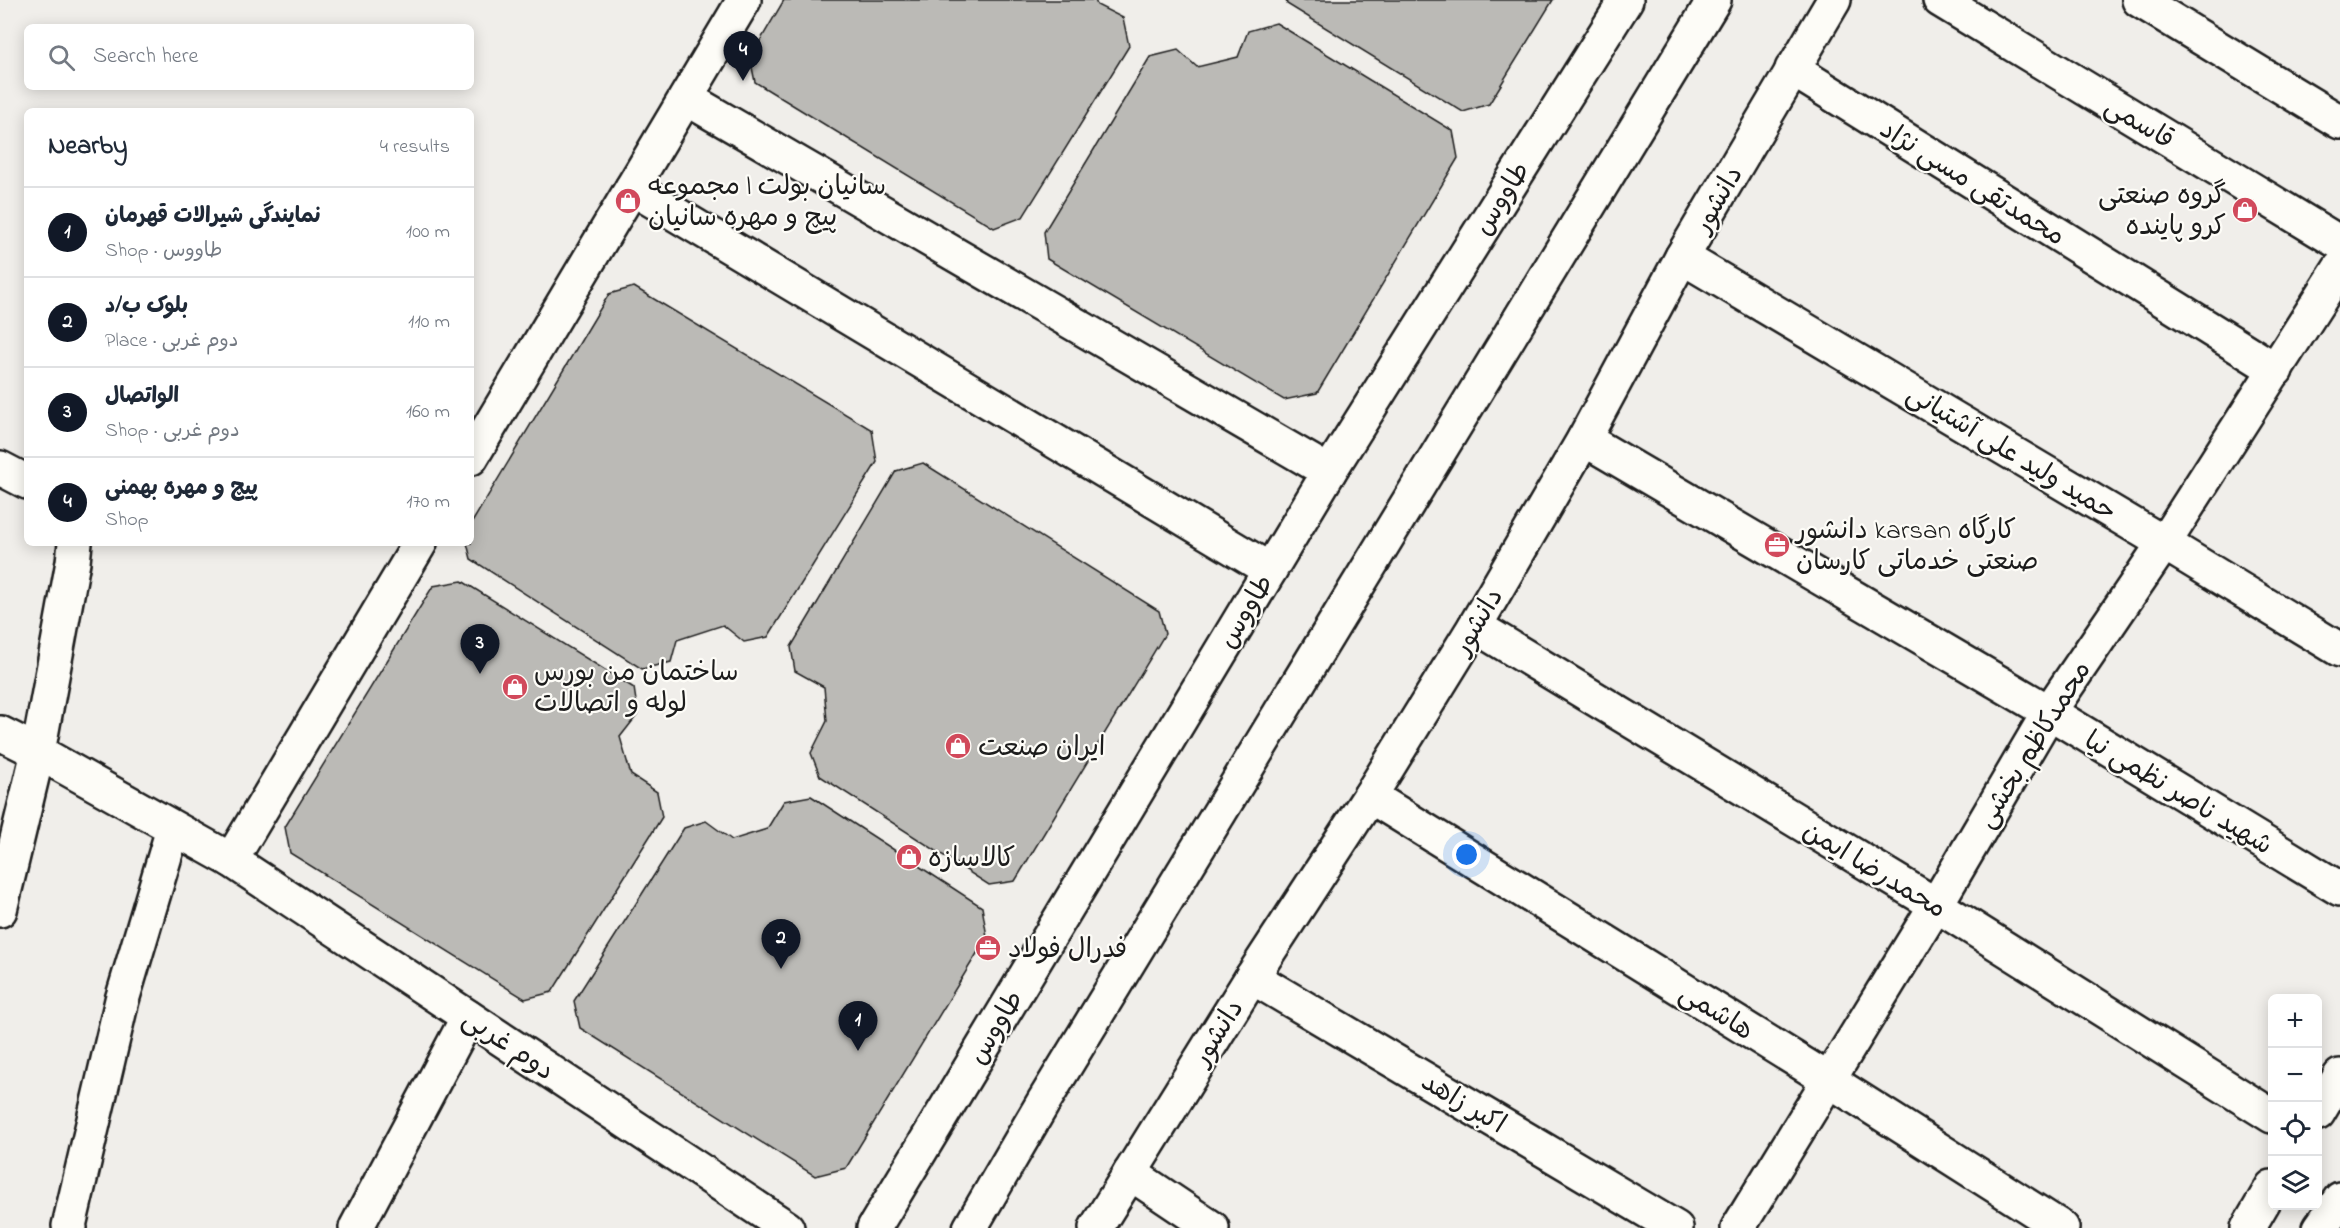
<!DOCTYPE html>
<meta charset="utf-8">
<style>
:root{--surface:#fff;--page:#f2f2f3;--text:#1f2937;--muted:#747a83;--line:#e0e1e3;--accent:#111827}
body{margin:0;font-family:"Indie Flower","Playpen Sans Arabic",sans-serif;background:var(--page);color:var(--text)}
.controls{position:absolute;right:18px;bottom:18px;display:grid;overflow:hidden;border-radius:9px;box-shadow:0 3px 15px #0003}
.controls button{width:54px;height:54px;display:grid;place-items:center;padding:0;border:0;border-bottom:2px solid var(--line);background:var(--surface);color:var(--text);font:30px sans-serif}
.you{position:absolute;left:1467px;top:855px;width:21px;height:21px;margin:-15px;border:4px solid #fff;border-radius:50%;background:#1a73e8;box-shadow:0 0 0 9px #1a73e833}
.badge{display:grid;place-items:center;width:39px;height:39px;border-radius:50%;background:var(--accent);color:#fff;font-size:20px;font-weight:700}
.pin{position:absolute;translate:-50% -50px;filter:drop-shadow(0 2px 3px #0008)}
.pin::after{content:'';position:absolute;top:32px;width:21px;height:18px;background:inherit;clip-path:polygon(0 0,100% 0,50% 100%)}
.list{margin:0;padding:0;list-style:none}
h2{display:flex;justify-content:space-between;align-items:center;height:78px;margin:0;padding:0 24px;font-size:26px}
h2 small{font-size:20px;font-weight:400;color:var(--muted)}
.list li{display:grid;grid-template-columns:39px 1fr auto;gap:18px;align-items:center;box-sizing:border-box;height:90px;padding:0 24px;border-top:2px solid var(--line)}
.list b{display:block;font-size:22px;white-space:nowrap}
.list p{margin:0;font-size:20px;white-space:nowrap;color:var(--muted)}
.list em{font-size:20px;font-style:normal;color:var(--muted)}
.icon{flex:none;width:33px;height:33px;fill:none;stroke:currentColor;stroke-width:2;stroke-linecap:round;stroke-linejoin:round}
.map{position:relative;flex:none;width:2340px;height:1228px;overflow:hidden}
.search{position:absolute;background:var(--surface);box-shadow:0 3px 15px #0003;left:24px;top:24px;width:450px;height:66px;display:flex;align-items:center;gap:15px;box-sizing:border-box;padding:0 21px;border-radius:9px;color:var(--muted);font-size:22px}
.panel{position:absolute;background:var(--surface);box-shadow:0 3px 15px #0003;left:24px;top:108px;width:450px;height:438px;border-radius:9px}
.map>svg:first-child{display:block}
.building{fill:#bbbab6;stroke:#1c1c1c;stroke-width:1.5}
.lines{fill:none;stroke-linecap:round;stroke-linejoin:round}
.minor-casing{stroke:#1c1c1c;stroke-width:38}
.major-casing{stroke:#1c1c1c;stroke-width:38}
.minor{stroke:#fdfcf7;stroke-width:33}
.major{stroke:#fdfcf7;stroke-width:33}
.labels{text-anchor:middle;stroke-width:4.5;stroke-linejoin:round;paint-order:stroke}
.street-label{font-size:27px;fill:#1c1c1c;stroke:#fdfcf7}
.poi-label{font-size:27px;fill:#1c1c1c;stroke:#fdfcf7;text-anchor:start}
</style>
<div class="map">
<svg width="2340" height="1228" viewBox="0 0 2340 1228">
<rect width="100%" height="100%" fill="#f0eeea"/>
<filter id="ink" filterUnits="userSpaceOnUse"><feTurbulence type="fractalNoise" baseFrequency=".0167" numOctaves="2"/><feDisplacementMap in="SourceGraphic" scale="12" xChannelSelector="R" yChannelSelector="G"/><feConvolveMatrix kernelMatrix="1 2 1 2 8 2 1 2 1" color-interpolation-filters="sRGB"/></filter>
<g filter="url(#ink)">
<g class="building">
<path d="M784,0h311l2,5 26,13 6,28 -106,171 -29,11 -239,-146 -5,-24z"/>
<path d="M1286,0h267l-64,104 -26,8 -176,-108z"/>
<path d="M1276,23l177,108 5,27 -141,235 -33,7 -237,-141 -3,-27 106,-175 28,-7 19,17 41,-10 10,-26z"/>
<path d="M634,287l238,143 5,32 -109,175 -24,5 -21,-17 -46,15 -6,22 -29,7 -171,-110 -4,-16h4v-19l138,-230z"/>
<path d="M923,463l236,148 6,23 -150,247 -26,4 -169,-109 -9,-23 16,-32 -3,-34 -29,-16 -4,-24 105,-176z"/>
<path d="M462,581l172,107 4,26 -18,23 11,38 26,17 5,25 -110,175 -27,7 -235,-146 -5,-26 148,-241z"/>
<path d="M811,796l171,111 5,30 -141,231 -31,8 -235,-148 -6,-27 110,-173 22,-7 26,19 35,-11 17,-28z"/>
</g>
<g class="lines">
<g class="minor-casing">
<g id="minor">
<path d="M1940,0l400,243"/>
<path d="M2139,0l201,122"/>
<path d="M1792,69l484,301"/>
<path d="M686,98l643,374"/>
<path d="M632,188l638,382"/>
<path d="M1682,257l482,286 176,107"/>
<path d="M1584,439l465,273 291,177"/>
<path d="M471,458l273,-458"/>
<path d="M0,468l27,14"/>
<path d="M1475,626l461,279 336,211"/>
<path d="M0,733l38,19 193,108 556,368"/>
<path d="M1370,796l459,284 233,148"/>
<path d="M231,860l189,-317"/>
<path d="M0,910l38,-158 35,-190 2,-19"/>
<path d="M1252,977l424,251"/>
<path d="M2318,1113l22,-37"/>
<path d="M1130,1173l82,55"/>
<path d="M70,1228l-1,-2 53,-226 51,-171"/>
<path d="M356,1228l112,-211"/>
<path d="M874,1228l455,-756 297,-472"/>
<path d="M970,1228l74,-127 670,-1101"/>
<path d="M1096,1228l156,-251 118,-181 105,-170 109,-187 98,-182 152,-257"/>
<path d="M1738,1228l198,-323 113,-193 115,-169 176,-275"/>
<path d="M2248,1228l24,-41"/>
</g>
</g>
<g class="major-casing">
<path id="major" d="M2320,1228l20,-29"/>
</g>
<use href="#minor" class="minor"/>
<use href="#major" class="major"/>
</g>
</g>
<defs>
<g id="shop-disc" transform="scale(1.35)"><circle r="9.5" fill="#d1495b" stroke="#fdfcf7"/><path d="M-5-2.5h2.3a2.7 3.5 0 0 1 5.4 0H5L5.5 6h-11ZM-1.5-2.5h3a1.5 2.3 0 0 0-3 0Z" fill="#fff"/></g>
<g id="office-disc" transform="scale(1.35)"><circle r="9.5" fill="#d1495b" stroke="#fdfcf7"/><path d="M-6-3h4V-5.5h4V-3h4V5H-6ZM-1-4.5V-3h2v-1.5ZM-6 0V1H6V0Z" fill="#fff"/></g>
</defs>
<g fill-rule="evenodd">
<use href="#shop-disc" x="628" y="201"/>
<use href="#shop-disc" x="2245" y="210"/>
<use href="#office-disc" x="1777" y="545"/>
<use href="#shop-disc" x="515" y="687"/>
<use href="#shop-disc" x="958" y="746"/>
<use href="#shop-disc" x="909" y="857"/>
<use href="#office-disc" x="988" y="948"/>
</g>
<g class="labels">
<g class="street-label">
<text transform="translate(2140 122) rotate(31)" y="9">قاسمی</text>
<text transform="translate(1973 182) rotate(32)" y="9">محمدتقی مسی نژاد</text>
<text transform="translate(1501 198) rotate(-58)" y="9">طاووس</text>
<text transform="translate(1717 199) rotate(-60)" y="9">دانشور</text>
<text transform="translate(2012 452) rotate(31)" y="9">حمید ولید علی آشتیانی</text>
<text transform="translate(1245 611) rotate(-59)" y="9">طاووس</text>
<text transform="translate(1477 621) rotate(-59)" y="9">دانشور</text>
<text transform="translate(2033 744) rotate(-58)" y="9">محمدکاظم بخشی</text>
<text transform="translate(2179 792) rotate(31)" y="9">شهید ناصر نظمی نیا</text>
<text transform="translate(1875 869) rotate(31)" y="9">محمدرضا ایمن</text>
<text transform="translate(1717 1011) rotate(32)" y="9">هاشمی</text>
<text transform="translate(995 1027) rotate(-59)" y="9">طاووس</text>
<text transform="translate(1217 1032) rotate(-58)" y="9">دانشور</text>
<text transform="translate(509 1044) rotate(34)" y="9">دوم غربی</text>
<text transform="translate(1464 1102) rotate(31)" y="9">اکبر زاهد</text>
</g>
<g class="poi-label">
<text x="648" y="194">سانیان بولت | مجموعه<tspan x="648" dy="31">پیچ و مهره سانیان</tspan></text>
<text x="2226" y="203" text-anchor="end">گروه صنعتی<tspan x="2226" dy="31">کرو پاینده</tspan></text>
<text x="1796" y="538">دانشور karsan کارگاه<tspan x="1796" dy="31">صنعتی خدماتی کارسان</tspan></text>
<text x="534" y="680">ساختمان من بورس<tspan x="534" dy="31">لوله و اتصالات</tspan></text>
<text x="978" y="755">ايران صنعت</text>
<text x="928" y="866">کالاسازه</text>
<text x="1008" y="957">فدرال فولاد</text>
</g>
</g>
</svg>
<div class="controls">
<button>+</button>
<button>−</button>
<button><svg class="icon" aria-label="locate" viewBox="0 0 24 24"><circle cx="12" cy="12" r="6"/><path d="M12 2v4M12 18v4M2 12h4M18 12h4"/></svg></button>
<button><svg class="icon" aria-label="layers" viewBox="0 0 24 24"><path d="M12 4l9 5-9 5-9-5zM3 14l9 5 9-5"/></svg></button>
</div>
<div class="you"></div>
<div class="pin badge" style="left:858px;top:1051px">1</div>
<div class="pin badge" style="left:781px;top:969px">2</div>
<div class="pin badge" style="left:480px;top:674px">3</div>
<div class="pin badge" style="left:743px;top:81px">4</div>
<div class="search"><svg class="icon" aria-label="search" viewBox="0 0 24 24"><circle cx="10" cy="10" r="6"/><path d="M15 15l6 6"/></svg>Search here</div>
<section class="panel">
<h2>Nearby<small>4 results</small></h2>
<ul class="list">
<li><span class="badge">1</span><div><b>نمایندگی شیرالات قهرمان</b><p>Shop · طاووس</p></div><em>100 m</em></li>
<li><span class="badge">2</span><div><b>بلوک ب/د</b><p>Place · دوم غربی</p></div><em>110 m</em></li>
<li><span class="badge">3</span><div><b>الواتصال</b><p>Shop · دوم غربی</p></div><em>160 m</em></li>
<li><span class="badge">4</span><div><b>پیچ و مهره بهمنی</b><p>Shop</p></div><em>170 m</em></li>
</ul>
</section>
</div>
